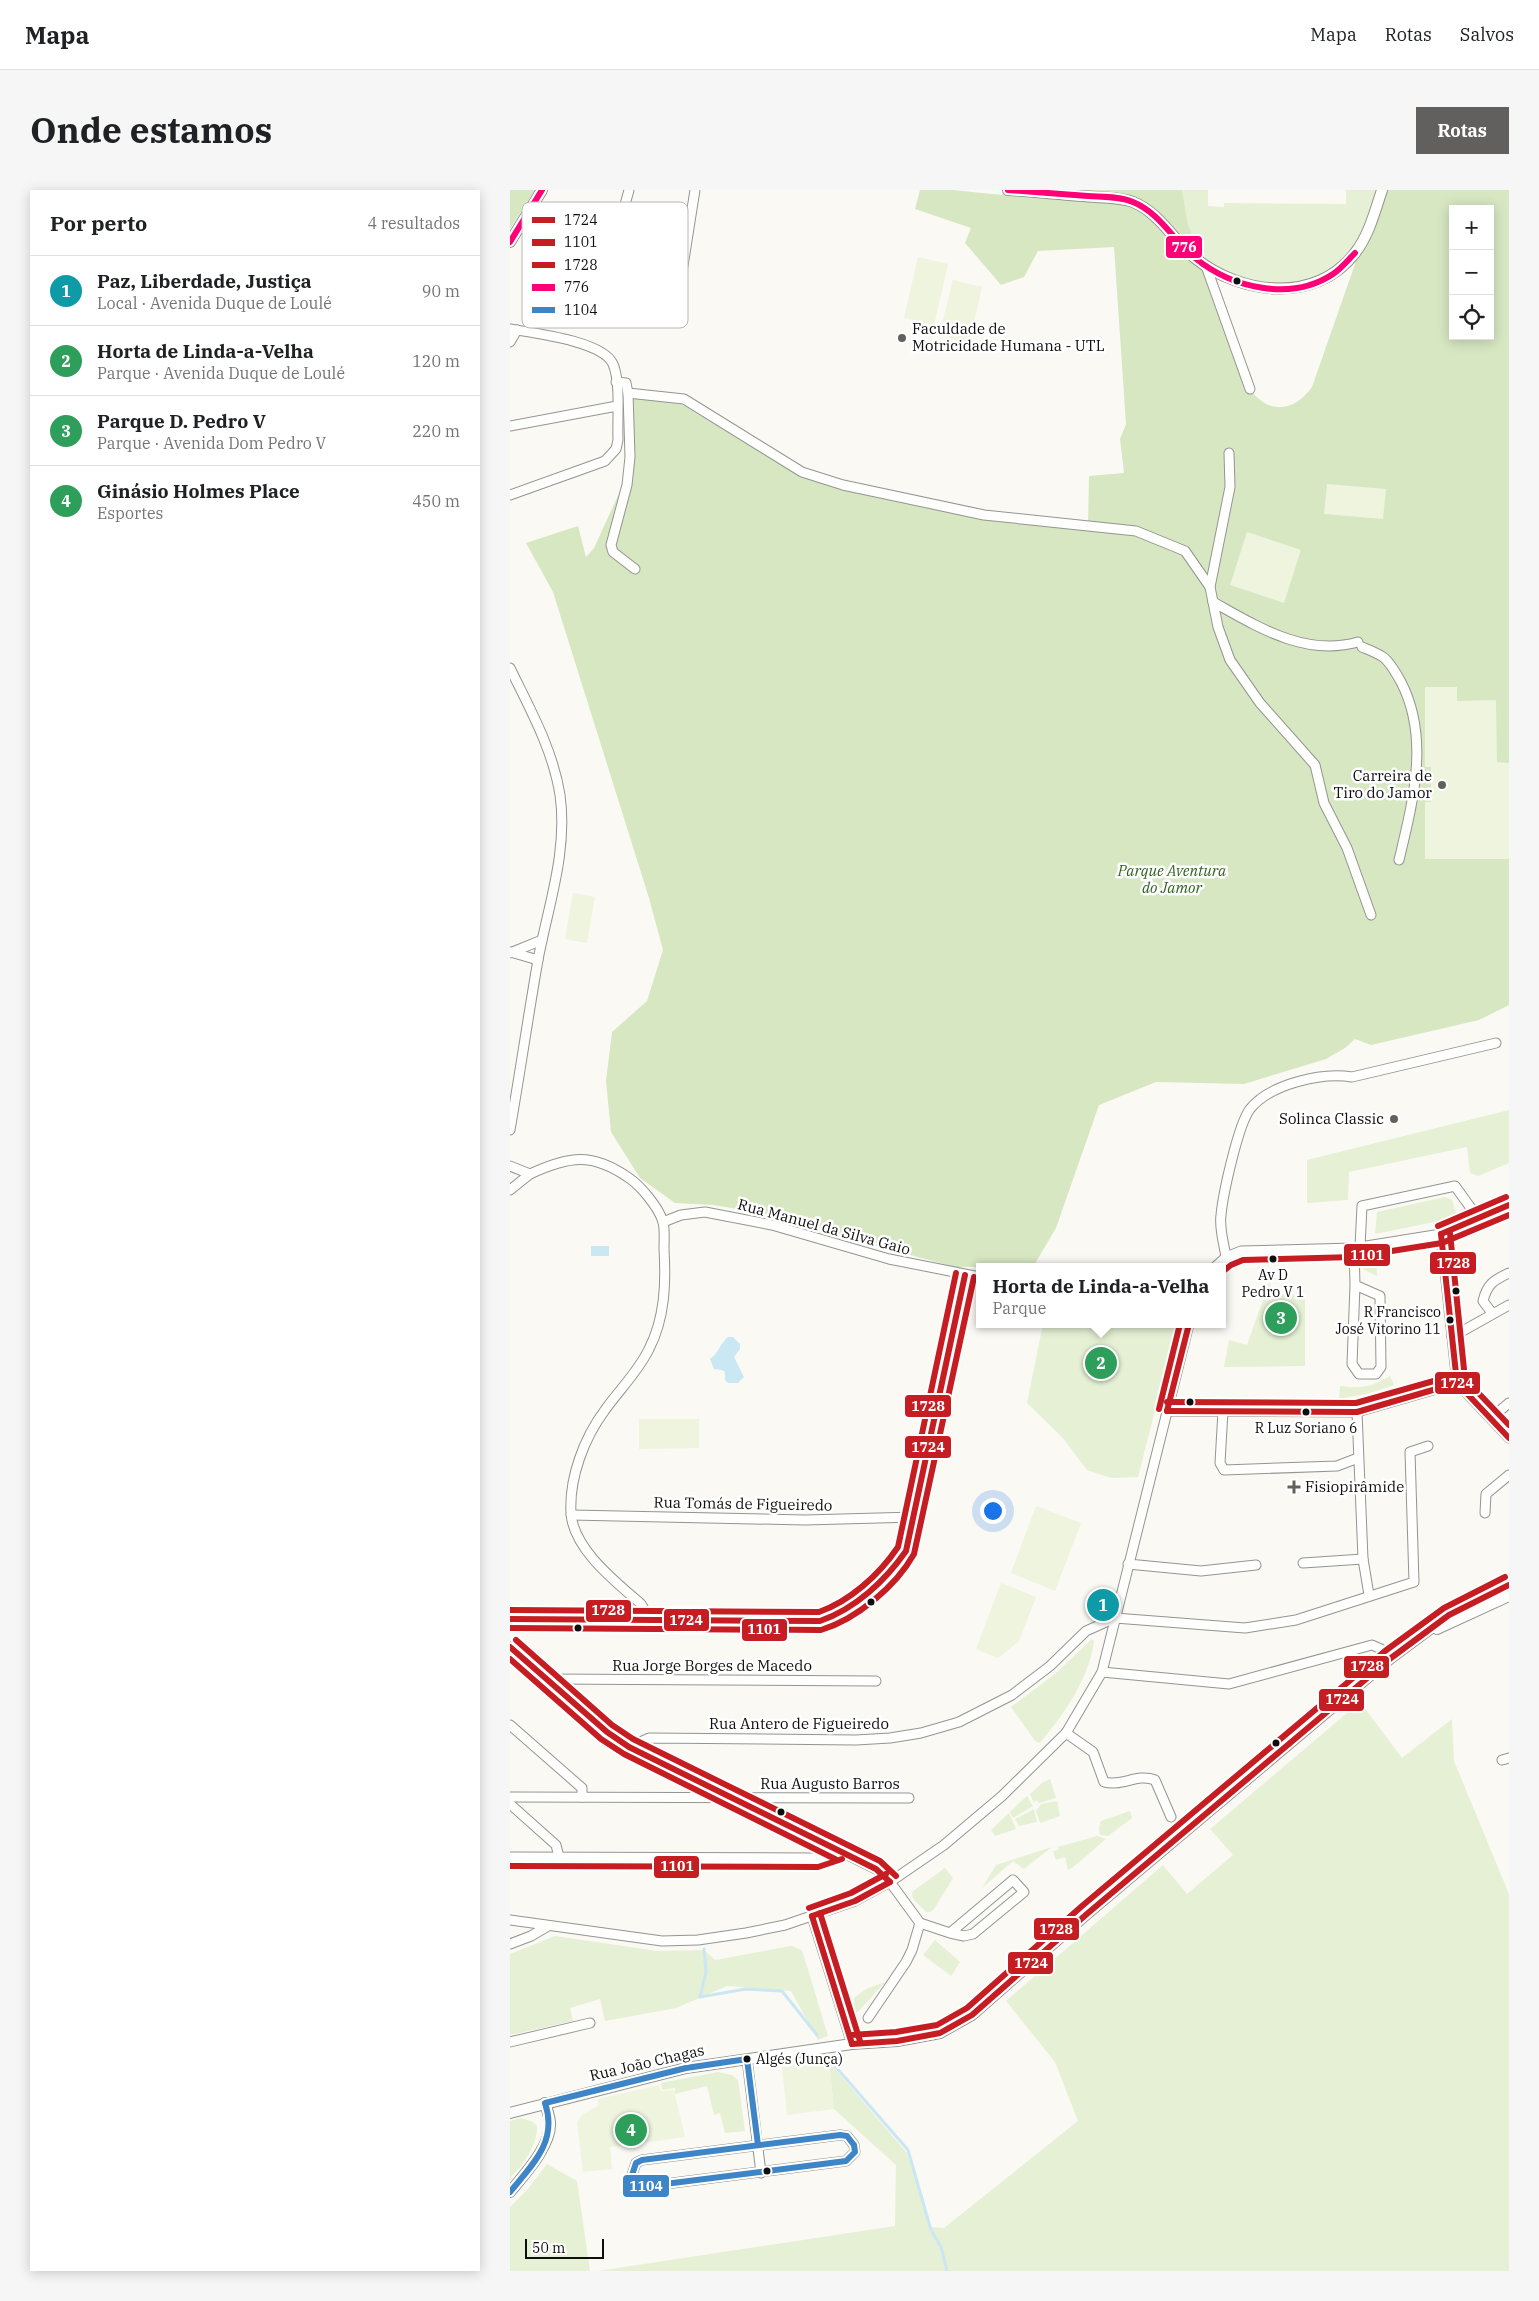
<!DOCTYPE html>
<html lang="pt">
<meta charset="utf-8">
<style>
:root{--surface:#fff;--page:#f6f6f6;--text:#202124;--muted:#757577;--line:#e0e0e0;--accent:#61605e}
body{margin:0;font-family:"IBM Plex Serif",serif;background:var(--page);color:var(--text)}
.controls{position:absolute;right:15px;top:15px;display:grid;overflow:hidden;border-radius:0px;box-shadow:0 2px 12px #0003}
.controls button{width:45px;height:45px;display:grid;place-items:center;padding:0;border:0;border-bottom:1px solid var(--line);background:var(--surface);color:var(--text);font:25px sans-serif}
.scale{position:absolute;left:15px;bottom:12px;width:79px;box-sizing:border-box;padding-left:5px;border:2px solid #0e0e0e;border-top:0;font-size:14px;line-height:18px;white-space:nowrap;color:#0e0e0e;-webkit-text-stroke:4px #fff;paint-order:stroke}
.you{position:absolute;left:482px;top:1320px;width:18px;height:18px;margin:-12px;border:4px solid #fff;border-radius:50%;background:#1a73e8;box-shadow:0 0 0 8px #1a73e833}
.badge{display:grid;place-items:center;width:32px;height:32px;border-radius:50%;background:var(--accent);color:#fff;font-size:16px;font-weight:700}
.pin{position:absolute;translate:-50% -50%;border:2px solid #fff;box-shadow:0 1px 5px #0006}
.popup{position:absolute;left:466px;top:1073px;width:250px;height:65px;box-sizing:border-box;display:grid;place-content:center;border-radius:0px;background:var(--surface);filter:drop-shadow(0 1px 4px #0005);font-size:16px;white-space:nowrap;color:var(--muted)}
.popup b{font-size:19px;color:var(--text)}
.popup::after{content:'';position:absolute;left:50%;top:100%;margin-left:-10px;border:10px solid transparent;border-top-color:var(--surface)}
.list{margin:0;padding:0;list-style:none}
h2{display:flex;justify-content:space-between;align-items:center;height:65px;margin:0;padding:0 20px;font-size:21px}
h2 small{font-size:16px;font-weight:400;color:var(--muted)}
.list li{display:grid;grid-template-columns:32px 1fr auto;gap:15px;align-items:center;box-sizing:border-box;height:70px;padding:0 20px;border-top:1px solid var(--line)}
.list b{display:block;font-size:19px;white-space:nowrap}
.list p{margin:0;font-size:16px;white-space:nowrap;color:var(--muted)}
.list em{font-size:16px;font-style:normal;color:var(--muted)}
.icon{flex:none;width:28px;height:28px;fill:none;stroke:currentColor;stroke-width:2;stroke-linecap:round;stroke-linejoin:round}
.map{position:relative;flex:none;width:999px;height:2081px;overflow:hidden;border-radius:0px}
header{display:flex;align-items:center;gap:30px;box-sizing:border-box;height:70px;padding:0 25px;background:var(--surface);border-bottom:1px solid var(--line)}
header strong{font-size:24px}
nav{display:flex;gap:28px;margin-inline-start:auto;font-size:18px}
.intro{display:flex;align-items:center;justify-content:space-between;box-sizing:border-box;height:120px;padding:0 30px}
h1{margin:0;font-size:35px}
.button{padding:12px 22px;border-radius:0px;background:var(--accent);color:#fff;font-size:18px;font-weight:700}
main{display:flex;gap:30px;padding:0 30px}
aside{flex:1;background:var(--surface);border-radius:0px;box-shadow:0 2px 12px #0003}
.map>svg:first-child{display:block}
.green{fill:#e5f0d4}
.forest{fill:#d6e7c2;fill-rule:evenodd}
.pitch{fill:#eef4de}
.water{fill:#cae7f4}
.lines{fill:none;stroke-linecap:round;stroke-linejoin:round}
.stream{stroke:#cae7f4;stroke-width:3}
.minor-casing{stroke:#949492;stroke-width:11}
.tertiary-casing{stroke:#949492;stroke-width:12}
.minor{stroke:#fefefd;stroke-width:9}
.tertiary{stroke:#fefefd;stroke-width:10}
.bus-1-casing{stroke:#fff;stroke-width:10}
.bus-2-casing{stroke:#fff;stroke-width:10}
.bus-3-casing{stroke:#fff;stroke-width:10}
.bus-4-casing{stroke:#fff;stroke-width:10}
.bus-5-casing{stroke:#fff;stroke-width:10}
.bus-1{stroke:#c61d23;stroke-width:6}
.bus-2{stroke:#c61d23;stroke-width:6}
.bus-3{stroke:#c61d23;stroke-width:6}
.bus-4{stroke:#f07;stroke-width:6}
.bus-5{stroke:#3d85c6;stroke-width:6}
.bus-dot{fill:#0e0e0e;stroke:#fff;stroke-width:2}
.poi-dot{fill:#61605e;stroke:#fff;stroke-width:2}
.labels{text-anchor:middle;stroke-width:5;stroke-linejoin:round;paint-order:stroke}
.bus-label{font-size:14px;fill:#0e0e0e;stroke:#fff}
.poi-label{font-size:15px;fill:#0e0e0e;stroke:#fff;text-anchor:start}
.park-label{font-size:15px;font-style:italic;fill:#306420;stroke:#fff}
.street-label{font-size:15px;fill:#0e0e0e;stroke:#fff}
.key{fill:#fff;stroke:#b7b7b7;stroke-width:1}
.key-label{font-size:14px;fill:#0e0e0e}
.line-badge{stroke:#fff;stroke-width:2}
.badge-label{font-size:14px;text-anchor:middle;font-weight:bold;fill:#fff}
</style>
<header>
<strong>Mapa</strong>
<nav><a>Mapa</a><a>Rotas</a><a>Salvos</a></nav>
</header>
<div class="intro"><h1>Onde estamos</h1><a class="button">Rotas</a></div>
<main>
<aside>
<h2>Por perto<small>4 resultados</small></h2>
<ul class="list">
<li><span class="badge" style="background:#0f9aa8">1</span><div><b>Paz, Liberdade, Justiça</b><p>Local · Avenida Duque de Loulé</p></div><em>90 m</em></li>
<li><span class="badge" style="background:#2e9e5b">2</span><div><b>Horta de Linda-a-Velha</b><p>Parque · Avenida Duque de Loulé</p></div><em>120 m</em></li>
<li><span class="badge" style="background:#2e9e5b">3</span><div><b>Parque D. Pedro V</b><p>Parque · Avenida Dom Pedro V</p></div><em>220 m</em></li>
<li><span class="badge" style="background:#2e9e5b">4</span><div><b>Ginásio Holmes Place</b><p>Esportes</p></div><em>450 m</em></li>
</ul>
</aside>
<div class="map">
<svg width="999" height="2081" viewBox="0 0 999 2081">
<rect width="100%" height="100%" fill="#faf9f4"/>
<g class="green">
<path d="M672,0h26v16l16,1v-4l122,1v-14h36l-27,63 -38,29 -52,7 -59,-23 -18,-41z"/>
<path d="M999,920v53l-31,13 -8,-3 -3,-26 -118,25 -1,28 -41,3v-43z"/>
<path d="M935,1007l7,3 5,16 -3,2 -79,16 2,-22z"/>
<path d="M867,1067v19l-14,-7 1,-11z"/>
<path d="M760,1090l1,13 34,3v70l-81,1 5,-27 18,5z"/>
<path d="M533,1134h134l-39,153 -27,1 -24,-8 -24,-32 -36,-35z"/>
<path d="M880,1186l4,9 -24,8 -31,6 1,-13c23,3 30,1 50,-10z"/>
<path d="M582,1449l2,2c-5,38 -30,73 -54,102l-5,-2 -24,-34 44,-33z"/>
<path d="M850,1512l42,56 50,-39 2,42 55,133v377h-911l297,-45 1,-61 -62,-56 -5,-47 78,91 24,74 13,1 134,-107 -23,-59 -49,-61 157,-136 24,29 46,-39 -23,-26z"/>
<path d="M540,1589l6,19 -17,5 -3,-3 -2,3 -4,-9 13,-12z"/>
<path d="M517,1606l6,10 -20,12 -3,-6z"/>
<path d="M547,1611l3,15 -20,7 -4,-12 5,-7z"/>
<path d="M524,1619l3,13 -18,4 -4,-7z"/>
<path d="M620,1621l2,7 -24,18 -8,-1 -1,-7 2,-7z"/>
<path d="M499,1623l7,16 -21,7 -4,-6z"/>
<path d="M587,1646l9,3c-7,5 -33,30 -38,31l-3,-13 -9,3 -3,-9 6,-1 -1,-3z"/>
<path d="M542,1657l-28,22 -11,-8 -31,27 14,-23z"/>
<path d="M435,1678l8,10 -19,31 -4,3h-4l-13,-13 -1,-7z"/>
<path d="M45,1746l102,15 47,-1 11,10 76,-14 11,4 26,86 -10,4 -27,-49 -64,-5 -51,22 -71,13 -5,-22 -30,9 3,13 -63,14v-81z"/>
<path d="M425,1750l25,22 -9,14 -28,-21z"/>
<path d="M375,1792l-30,33 -2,-7 1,-10 12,-9z"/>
<path d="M208,1882l14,3 6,5 7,51 -20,2 -5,-20 -6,2 -7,-29 -32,8v-6l-13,2 -1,-7z"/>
<path d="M10,1928l11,3 6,5c1,18 -14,39 -27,52v-57z"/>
<path d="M37,1974l30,17 13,90h-80v-64l17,-17z"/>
</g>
<g class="forest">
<path d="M0,0h25l-25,39z"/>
<path d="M410,0h33l49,5 1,-5h179l6,35 18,41 44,123c19,27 45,22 62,-2l43,-123v-11l27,-63h127v815l-30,15 -108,25 -16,-6 -10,9 -19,11 -82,25 -88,-2 -57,23 -43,123 -23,39h-78l-138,-37 -37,-14 -67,-11 -38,-2 -35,-25 -29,-46 -5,-51 6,-49 35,-31 16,-51 -14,-52 -96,-306 -27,-49 52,-17 8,31 8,-9 40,-87 -1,-67 46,9 117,71 46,16 143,30 103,7 1,-51 35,-3 -4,-34 6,-15 -12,-177 -76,4 -14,26 -23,8 -36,-42 6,-15 -56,-19zM943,19h37v127h-37z"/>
</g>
<g class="pitch">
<path d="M408,67l30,7 -14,61 -30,-7z"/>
<path d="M443,90l29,7 -13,56 -30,-7z"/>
<path d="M817,294l59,5 -3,30 -59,-5z"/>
<path d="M737,342l54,18 -17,53 -54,-18z"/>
<path d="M915,497h32v14l39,-1 1,62 12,1v96h-84v-57h6v-35h-6z"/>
<path d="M63,703l22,4 -8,46 -22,-4z"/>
<path d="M129,1229h60v29l-60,1z"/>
<path d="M526,1316l45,17 -26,68 -44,-18z"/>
<path d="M491,1393l35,14 -17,44 -21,17 -22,-9z"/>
<path d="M319,1872l5,47 -47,6 -5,-48z"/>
<path d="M149,1895l2,6 13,-1 11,47 -75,10 2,22 -29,3 -6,-50 6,-8 15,-8v-7z"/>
</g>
<g class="water">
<rect x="81" y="1056" width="18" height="10"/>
<path d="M218,1147h5l7,7v5l-6,8 10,20 -6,6h-10l-3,-3v-8l-3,-2 -8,-1 -4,-10c9,-6 10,-16 18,-22z"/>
</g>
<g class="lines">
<g class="stream">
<path d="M194,1759l2,23 -6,25 46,-8 36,2 35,44"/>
<path d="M318,1868l80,92 23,80 10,17 6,24"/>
</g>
<g class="minor-casing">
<g id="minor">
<path d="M119,0l-6,22 -30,-1 -5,5 -8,59 7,7 88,11 5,-8 15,-95"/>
<path d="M696,76l44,123"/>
<path d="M0,139c23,4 93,12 103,35 8,19 4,55 5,76l-2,9 -11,12 -95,34"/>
<path d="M0,152l7,-12"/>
<path d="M106,192l10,1 2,10 56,6 118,73 41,13 141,30 152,16 49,20 25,36"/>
<path d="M118,203l2,64 -3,28 -16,60 2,7 22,17"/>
<path d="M0,236l107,-20"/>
<path d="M719,263l1,34 -20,100 8,40 12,33 30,43 55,62 9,38 23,45 24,67"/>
<path d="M703,412c45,25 92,55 145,40"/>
<path d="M852,457c7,3 15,6 21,10 7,5 13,16 18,25 29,56 12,119 -2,178"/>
<path d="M0,478c20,41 43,82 50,127 8,57 -12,111 -22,165 -10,57 -18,113 -28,170"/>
<path d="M1,762l27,8"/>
<path d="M0,763l32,-13"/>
<path d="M0,976l20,8 -20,16"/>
<path d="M20,984c39,-18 62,-22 99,4 12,8 30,30 34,44 2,8 1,18 1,27 2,34 1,69 -15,100 -11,23 -30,41 -44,61 -21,28 -36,68 -34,103 2,36 45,69 70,91l4,7 2,9"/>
<path d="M153,1032l18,-7 24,-3 67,13 117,34 91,18"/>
<path d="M931,1044l16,149 52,55"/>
<path d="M850,1057l2,-41 93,-20 23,32"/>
<path d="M844,1058l1,37 -3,79 7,10h17l5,-7 -1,-71 -25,-11"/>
<path d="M716,1067c-2,-13 -7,-29 -5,-42 2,-21 17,-90 29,-106 20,-25 72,-37 102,-32l144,-34"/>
<path d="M705,1077l11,-10 15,-6 113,-3 87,-14 68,-29"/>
<path d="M982,1123l-9,-12c4,-17 11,-21 26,-28"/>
<path d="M942,1147l57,-32"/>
<path d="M657,1221l190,1 100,-29"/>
<path d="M713,1221l-3,52 4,7 113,-4 21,-8"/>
<path d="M847,1222l6,147 6,36"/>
<path d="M981,1228l18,-15"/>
<path d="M975,1323l1,-19 23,-19"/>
<path d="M61,1325l234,5 110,-3"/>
<path d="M793,1373l60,-4"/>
<path d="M618,1374l73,7 55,-6"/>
<path d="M0,1429l310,2c27,-6 72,-47 86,-70l59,-276"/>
<path d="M0,1457l97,85 22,15 247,122 14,13 30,41 -8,27 -6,12 -38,56"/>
<path d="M592,1482l127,12 143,-39 9,4 10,9"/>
<path d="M37,1489l329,2"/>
<path d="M0,1535l72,63v9"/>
<path d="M556,1543l27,19 11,30c18,5 33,-9 51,-2l16,37"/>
<path d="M119,1557l20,-9 207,2 34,-2 31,-5 38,-11 53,-27 38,-29 36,-35 29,-13 130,10 51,-8 118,-38 -4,-130 18,-6"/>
<path d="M992,1570l7,-2"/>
<path d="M0,1607l399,1"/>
<path d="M0,1614l46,41 3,12"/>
<path d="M0,1667l308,1 21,-7"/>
<path d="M302,1726l40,128"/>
<path d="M0,1730l152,21 36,-1 48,-7 39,-8 70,-24 35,-19 54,-37 58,-49 64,-63 36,-61 87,-348"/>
<path d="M410,1733l30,10 63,-53 11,12 -51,42 -9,2 -14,-3"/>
<path d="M0,1754l21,-8 17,-10"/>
<path d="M0,1852l80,-19"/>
<path d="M237,1869l14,114"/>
<path d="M330,1945l7,1 7,9 1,7 -9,9 -197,25 -13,-1 -4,-10 4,-12 6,-3z"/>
</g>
</g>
<g class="tertiary-casing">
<g id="tertiary">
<path d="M498,0c29,2 59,5 88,7 11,1 27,1 37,5 27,11 40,38 62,56 46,37 121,46 160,-5 14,-18 20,-42 27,-63"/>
<path d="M0,52l32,-52"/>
<path d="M927,1439l72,-33"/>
<path d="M0,1923l176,-45 166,-24 45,-3 43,-8 32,-18 116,-102 303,-255 58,-43 60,-30"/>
<path d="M0,2002c14,-17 42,-47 40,-70 -1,-7 -3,-13 -5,-19"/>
</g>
</g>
<use href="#minor" class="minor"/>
<use href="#tertiary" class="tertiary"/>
<g class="bus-1-casing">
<g id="bus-1">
<path d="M931,1044l16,149 52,55"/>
<path d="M931,1044l68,-29"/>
<path d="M657,1221l190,1 100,-29"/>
<path d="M657,1221l22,-87"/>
<path d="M0,1429l310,2c35,-12 65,-40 86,-70l59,-276"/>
<path d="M0,1457l97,85 22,15 247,122 14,13"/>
<path d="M302,1726l40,128"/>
<path d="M302,1726l43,-15 35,-19"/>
<path d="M342,1854l45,-3 43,-8 32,-18 116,-102 303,-255 58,-43 60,-30"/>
</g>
</g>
<g class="bus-2-casing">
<g id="bus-2">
<path d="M712,1082l9,-7 12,-5 111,-3 88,-14 67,-28"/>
<path d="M0,1438l311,2c36,-11 75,-44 93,-76l60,-277"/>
<path d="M0,1469l91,80 23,15 211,105"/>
<path d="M0,1676l308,1 24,-8"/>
</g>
</g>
<g class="bus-3-casing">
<g id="bus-3">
<path d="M928,1036l68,-29"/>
<path d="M940,1043l15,146 44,46"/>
<path d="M657,1212l189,1 99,-28"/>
<path d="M649,1219l21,-85"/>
<path d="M0,1420l309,2c31,-11 60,-37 79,-65l58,-274"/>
<path d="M6,1450l96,85 21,14 247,122 16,15"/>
<path d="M299,1718l42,-15 35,-19"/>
<path d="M310,1723l40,128"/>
<path d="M341,1845l45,-3 41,-7 30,-17 115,-102 303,-255 59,-43 61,-31"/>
</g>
</g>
<g class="bus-4-casing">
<g id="bus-4">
<path d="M498,0c27,2 53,4 80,6 14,1 31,0 45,6 27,11 40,38 62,56 37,30 96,44 138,16 8,-5 15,-14 22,-21"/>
<path d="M0,52l32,-52"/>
</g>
</g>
<g class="bus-5-casing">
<g id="bus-5">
<path d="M330,1945l7,1 7,9 1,7 -9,9 -197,25 -13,-1 -4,-10 4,-12 6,-3z"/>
<path d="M0,2002c23,-28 48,-51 35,-89l141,-35 61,-9 11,86"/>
</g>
</g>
<use href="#bus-1" class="bus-1"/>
<use href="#bus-2" class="bus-2"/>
<use href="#bus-3" class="bus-3"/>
<use href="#bus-4" class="bus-4"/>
<use href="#bus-5" class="bus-5"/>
</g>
<g class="bus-dot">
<circle cx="727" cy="91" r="4.5"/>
<circle cx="763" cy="1069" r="4.5"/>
<circle cx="946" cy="1101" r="4.5"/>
<circle cx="940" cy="1130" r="4.5"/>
<circle cx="680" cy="1212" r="4.5"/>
<circle cx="796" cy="1222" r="4.5"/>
<circle cx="361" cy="1412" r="4.5"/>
<circle cx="68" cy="1438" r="4.5"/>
<circle cx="766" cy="1553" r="4.5"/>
<circle cx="271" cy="1622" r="4.5"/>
<circle cx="237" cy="1869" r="4.5"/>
<circle cx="257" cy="1981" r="4.5"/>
</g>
<g class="poi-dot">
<circle cx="392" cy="148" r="5"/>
<circle cx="932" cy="595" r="5"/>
<circle cx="884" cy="929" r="5"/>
<path d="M781.5 1289.5h5v5h5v5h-5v5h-5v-5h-5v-5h5z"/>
</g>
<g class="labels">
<g class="bus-label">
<text x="763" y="1090">Av D<tspan x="763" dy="17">Pedro V 1</tspan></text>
<text x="931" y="1127" text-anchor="end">R Francisco<tspan x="931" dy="17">José Vitorino 11</tspan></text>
<text x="796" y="1243">R Luz Soriano 6</text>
<text x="246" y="1874" text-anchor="start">Algés (Junça)</text>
</g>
<g class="poi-label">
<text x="402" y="144">Faculdade de<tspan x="402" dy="17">Motricidade Humana - UTL</tspan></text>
<text x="922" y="591" text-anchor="end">Carreira de<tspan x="922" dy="17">Tiro do Jamor</tspan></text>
<text x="874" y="934" text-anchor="end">Solinca Classic</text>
<text x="795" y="1302">Fisiopirâmide</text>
</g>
<g class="park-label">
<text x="662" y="686">Parque Aventura<tspan x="662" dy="17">do Jamor</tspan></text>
</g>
<g class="street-label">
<text transform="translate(314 1037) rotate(15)" y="5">Rua Manuel da Silva Gaio</text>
<text transform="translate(233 1314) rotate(1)" y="5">Rua Tomás de Figueiredo</text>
<text x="202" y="1481">Rua Jorge Borges de Macedo</text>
<text x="289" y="1539">Rua Antero de Figueiredo</text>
<text x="320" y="1599">Rua Augusto Barros</text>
<text transform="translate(137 1873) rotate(-13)" y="5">Rua João Chagas</text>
</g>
</g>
<rect x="12" y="12" width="166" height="126" rx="8" class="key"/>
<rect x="22" y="27" width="23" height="6" fill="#c61d23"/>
<rect x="22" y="49" width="23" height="7" fill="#c61d23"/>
<rect x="22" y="72" width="23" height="6" fill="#c61d23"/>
<rect x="22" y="94" width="23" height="7" fill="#f07"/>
<rect x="22" y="117" width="23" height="6" fill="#3d85c6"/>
<g class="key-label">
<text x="54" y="35">1724</text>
<text x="54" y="57">1101</text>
<text x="54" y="80">1728</text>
<text x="54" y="102">776</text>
<text x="54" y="125">1104</text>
</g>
<g class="line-badge">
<rect x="655" y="45" width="38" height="24" rx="5" fill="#f07"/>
<rect x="833" y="1053" width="48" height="24" rx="5" fill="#c61d23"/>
<rect x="919" y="1061" width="48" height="24" rx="5" fill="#c61d23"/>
<rect x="924" y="1181" width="47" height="24" rx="5" fill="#c61d23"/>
<rect x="394" y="1204" width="48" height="24" rx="5" fill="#c61d23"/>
<rect x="394" y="1245" width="48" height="24" rx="5" fill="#c61d23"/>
<rect x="75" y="1409" width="47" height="24" rx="5" fill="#c61d23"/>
<rect x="153" y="1418" width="47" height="24" rx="5" fill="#c61d23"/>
<rect x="231" y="1428" width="47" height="24" rx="5" fill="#c61d23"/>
<rect x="833" y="1465" width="47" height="24" rx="5" fill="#c61d23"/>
<rect x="808" y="1498" width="47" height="24" rx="5" fill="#c61d23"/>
<rect x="143" y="1665" width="47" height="24" rx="5" fill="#c61d23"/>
<rect x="523" y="1727" width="47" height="24" rx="5" fill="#c61d23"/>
<rect x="497" y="1761" width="47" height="24" rx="5" fill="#c61d23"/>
<rect x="112" y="1984" width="48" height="24" rx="5" fill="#3d85c6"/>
</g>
<g class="badge-label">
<text x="674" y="62">776</text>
<text x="857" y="1070">1101</text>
<text x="943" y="1078">1728</text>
<text x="947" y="1198">1724</text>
<text x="418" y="1221">1728</text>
<text x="418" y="1262">1724</text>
<text x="98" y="1425">1728</text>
<text x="176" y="1435">1724</text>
<text x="254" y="1444">1101</text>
<text x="857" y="1481">1728</text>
<text x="832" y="1514">1724</text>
<text x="167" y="1681">1101</text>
<text x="546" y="1744">1728</text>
<text x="521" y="1778">1724</text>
<text x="136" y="2001">1104</text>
</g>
</svg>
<div class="controls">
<button>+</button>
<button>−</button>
<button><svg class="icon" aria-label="locate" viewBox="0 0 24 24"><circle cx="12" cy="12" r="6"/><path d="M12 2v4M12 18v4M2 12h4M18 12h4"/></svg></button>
</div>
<div class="scale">50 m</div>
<div class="you"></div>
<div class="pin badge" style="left:593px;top:1415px;background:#0f9aa8">1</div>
<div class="pin badge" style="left:591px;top:1173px;background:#2e9e5b">2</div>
<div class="popup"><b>Horta de Linda-a-Velha</b>Parque</div>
<div class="pin badge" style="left:771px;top:1128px;background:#2e9e5b">3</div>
<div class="pin badge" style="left:121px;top:1940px;background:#2e9e5b">4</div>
</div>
</main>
